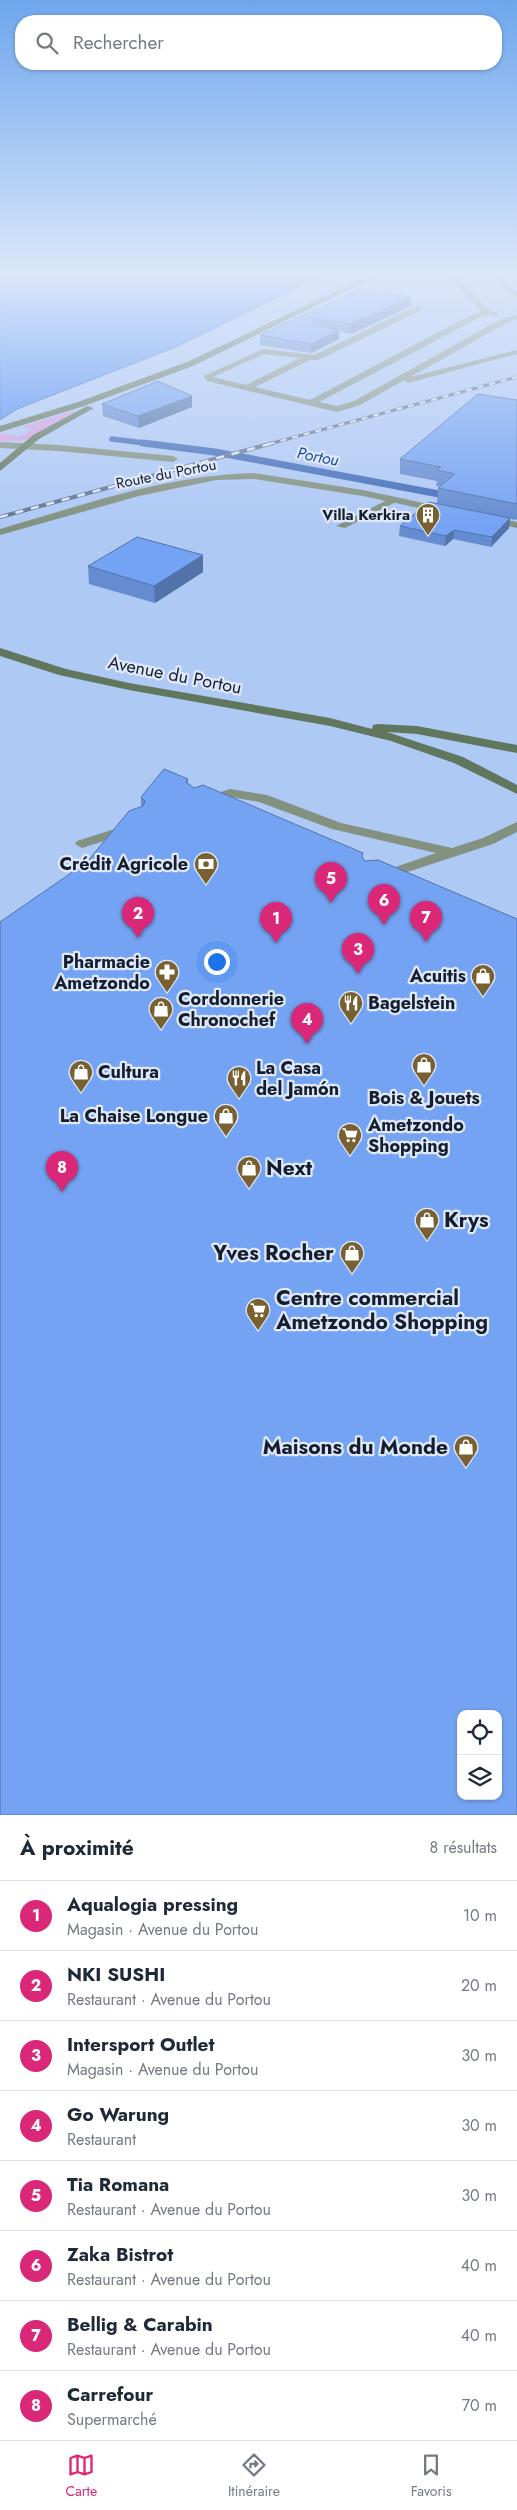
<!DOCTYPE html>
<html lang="fr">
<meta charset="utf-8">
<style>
:root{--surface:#fff;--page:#f6f6f7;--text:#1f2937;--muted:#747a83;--line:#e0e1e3;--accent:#db2777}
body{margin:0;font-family:Jost,sans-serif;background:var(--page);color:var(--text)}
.controls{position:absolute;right:15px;bottom:15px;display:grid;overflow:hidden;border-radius:10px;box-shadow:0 1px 4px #0004}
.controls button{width:45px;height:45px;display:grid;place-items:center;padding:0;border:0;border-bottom:1px solid var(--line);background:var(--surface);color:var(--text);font:25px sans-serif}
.you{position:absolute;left:216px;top:961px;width:18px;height:18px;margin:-12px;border:4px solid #fff;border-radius:50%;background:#1a73e8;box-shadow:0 0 0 8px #1a73e833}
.badge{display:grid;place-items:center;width:32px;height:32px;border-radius:50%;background:var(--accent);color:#fff;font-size:16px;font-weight:700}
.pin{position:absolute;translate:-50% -41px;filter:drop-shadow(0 1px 2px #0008)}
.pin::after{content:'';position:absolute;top:26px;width:18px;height:15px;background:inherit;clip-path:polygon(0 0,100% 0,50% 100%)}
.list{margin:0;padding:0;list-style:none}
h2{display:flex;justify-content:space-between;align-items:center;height:65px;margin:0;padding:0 20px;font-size:21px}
h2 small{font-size:16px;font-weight:400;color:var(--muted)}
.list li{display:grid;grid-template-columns:32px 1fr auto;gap:15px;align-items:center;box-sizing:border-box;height:70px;padding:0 20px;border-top:1px solid var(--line)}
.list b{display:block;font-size:19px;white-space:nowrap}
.list p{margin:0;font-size:16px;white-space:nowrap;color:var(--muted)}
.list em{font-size:16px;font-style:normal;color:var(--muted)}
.icon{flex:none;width:28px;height:28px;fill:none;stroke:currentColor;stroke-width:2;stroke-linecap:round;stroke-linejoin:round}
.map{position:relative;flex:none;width:517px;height:1815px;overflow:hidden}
.search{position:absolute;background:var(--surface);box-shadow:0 1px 4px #0004;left:15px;right:15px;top:15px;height:55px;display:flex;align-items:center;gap:12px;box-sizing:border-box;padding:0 18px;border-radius:20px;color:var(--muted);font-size:19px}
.sheet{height:625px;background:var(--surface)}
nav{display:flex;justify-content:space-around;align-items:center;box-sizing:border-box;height:70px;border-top:1px solid var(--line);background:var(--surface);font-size:14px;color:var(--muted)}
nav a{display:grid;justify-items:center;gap:2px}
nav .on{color:var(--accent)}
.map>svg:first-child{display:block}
.green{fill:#d59fe0}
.water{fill:#5891f4;stroke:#446eb9}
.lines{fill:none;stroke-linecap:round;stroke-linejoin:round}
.stream-far1{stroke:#446eb9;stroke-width:5.5}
.stream{stroke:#446eb9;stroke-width:7}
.lane{fill:#839180;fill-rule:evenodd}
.street{fill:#839180;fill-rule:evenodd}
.secondary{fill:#61775d;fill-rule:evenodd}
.rail-far1-casing{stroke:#647694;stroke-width:3}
.rail-casing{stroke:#647694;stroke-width:4}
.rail-far1{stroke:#dfe9fb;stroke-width:2;stroke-dasharray:6;stroke-linecap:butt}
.rail{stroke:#dfe9fb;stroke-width:2.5;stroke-dasharray:8;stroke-linecap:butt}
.wall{fill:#658cd1}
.shaded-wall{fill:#5272aa}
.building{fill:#75a3f3;stroke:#5272aa;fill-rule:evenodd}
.labels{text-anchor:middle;stroke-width:4.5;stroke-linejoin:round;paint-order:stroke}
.far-street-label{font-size:15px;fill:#151e2e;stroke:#dfe9fb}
.far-poi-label{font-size:15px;font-weight:bold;fill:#151e2e;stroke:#dfe9fb;text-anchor:end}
.far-water-label{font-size:16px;font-style:italic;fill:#194ca3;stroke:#dfe9fb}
.street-label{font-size:18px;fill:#151e2e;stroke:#dfe9fb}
.poi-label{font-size:18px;font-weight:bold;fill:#151e2e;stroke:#dfe9fb;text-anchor:start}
.near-poi-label{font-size:21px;font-weight:bold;fill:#151e2e;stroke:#dfe9fb;text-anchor:start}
</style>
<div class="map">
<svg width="517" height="1815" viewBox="0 0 517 1815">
<rect width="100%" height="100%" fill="#afc9f5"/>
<path class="green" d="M72,411l3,1 -50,28 -25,1v-8l18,4 15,-7 -11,-3z"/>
<path class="water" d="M0,272h329l-151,74 -161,63 -17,11z"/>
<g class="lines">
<path class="stream-far1" d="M112,439l41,5"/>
<path class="stream" d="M143,443l72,9 235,44"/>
<g class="lane">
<path d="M446,272h6l35,37 11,4v4l-10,-2 -9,3 -160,84 18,4 17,-5 147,-82 16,-4v4l-10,4 -97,54 107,-27v4l-109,29 -4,-3 -44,25 -23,7 -130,-31 -3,-5 59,-27 51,6 102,-49h6v4l-104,50h-8l-55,27 55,13 163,-86 8,-2zM264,354l36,4 -54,27 -33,-8z"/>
<path d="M489,272h7l21,21v6z"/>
<path d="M0,442l59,3 114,11 5,3 -5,3 -114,-11 -59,-3z"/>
<path d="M391,498l9,2 -55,28 -9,-2z"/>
<path d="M230,789l37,6 74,28 111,25 31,-10 34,-16v10l-24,12 -110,36 -7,-4 2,-3 58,-20 -104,-24 -73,-27 -28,-5 -24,8 -7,-4 2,-3z"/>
<path d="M130,824l7,4 -2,3 -53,17 -7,-4 2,-3z"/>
</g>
<g class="street">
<path d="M254,473l109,17 79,17 5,3 -5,3 -79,-17 -109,-17 -38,1 -77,16 -139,39v-6c83,-24 167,-54 254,-56z"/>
<path d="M489,516l28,6v6l-32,-7 -1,-2z"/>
</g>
<g class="secondary">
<path d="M376,272h9l-192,94 -109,40 -84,26v-6l78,-24 109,-40z"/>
<path d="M87,406l7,2 -55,31 -39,32v-8l33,-28z"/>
<path d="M0,648l66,21 63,14 201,35 42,11 1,-4 5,-1 39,2 100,19v8l-100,-19 -30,-2 76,25 54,28v9l-63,-31 -63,-22 -61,-15 -201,-36 -70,-15 -59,-19z"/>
</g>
<g class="rail-far1-casing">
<path id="rail-far1" d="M269,444l248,-67"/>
</g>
<g class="rail-casing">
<path id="rail" d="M0,517l273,-74"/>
</g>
<use href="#rail-far1" class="rail-far1"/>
<use href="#rail" class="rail"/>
</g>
<g class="wall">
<path d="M364,288l47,9v9l-60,28 -12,-3v8l-28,14 -51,-8v-10z"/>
<path d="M192,396v11l-53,21 -36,-12 -1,-12z"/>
<path d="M517,400v119l-1,1 -6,-1 -1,9 -18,19 -38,-8 -8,7 -46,-10 1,-10 37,-23 1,-15 2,-2h-4l1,-5 -37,-7v-15z"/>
<path d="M88,566l115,6 -48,31 -66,-19z"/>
<path d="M188,779v5l6,4 169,70 2,3 152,58 -430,-57 54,-55v-10z"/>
</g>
<g class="shaded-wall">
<path d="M411,297v9l-60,28v-10z"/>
<path d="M339,330v9l-28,14v-9z"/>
<path d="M192,396v11l-53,21 -1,-12z"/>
<path d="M510,518l-1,10 -18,19 1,-10z"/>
<path d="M454,530l-1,9 -8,7 1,-10z"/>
<path d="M203,555v17l-48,31 -1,-17z"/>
</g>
<g class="building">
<path d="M364,288l47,9 -60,27 -39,-6 1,7 26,5 -28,14 -51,-9z"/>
<path d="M158,381l34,15 -54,20 -36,-12z"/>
<path d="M478,394l39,6v104l-79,-16 17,-14 -18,-4 4,-3 -41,-8z"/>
<path d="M429,502l81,16 -18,19 -38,-7 -8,6 -46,-10z"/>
<path d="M137,537l66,18 -49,31 -66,-20z"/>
<path d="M164,769l24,10 -2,3 8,6 9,-3 160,68 -1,4 3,4 13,-1 139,59v896h-517v-893l87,-60 42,-51 14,-5 2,-5 -4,-4zM461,1714h37v82h-37z"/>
</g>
<linearGradient id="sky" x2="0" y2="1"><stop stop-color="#6ea6ed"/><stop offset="0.52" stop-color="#dbe7fa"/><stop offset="1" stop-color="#dbe7fa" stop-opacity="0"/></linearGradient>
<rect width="517" height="526" fill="url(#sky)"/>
<defs>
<g id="building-pin" transform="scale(1.25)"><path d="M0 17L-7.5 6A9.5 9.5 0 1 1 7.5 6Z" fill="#796031" stroke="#dfe9fb"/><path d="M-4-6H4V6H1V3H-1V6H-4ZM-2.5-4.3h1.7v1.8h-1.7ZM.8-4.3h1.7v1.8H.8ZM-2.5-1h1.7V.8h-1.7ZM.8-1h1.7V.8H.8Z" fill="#fff"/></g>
<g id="bank-pin" transform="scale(1.25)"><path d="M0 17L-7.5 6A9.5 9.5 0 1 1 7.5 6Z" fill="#796031" stroke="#dfe9fb"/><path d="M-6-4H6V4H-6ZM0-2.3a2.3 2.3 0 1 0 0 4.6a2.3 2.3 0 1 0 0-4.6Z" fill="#fff"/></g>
<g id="pharmacy-pin" transform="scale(1.25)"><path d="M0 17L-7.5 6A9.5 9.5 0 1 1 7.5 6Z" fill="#796031" stroke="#dfe9fb"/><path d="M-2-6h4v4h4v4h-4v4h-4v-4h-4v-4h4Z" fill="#fff"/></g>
<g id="shop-pin" transform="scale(1.25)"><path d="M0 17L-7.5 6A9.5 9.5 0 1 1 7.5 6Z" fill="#796031" stroke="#dfe9fb"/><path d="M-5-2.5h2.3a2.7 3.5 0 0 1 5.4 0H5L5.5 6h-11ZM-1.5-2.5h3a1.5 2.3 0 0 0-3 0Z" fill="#fff"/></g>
<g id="restaurant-pin" transform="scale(1.25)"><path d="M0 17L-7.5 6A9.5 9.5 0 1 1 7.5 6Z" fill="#796031" stroke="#dfe9fb"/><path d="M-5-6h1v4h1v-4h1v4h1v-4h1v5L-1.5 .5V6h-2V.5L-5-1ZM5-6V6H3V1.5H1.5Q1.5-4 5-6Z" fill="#fff"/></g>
<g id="supermarket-pin" transform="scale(1.25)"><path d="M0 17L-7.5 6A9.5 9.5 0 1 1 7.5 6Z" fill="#796031" stroke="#dfe9fb"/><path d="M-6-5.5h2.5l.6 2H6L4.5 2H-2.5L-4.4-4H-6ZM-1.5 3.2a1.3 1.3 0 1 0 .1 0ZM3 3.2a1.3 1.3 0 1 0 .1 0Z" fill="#fff"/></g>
</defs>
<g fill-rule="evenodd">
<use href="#building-pin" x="428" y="515"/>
<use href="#bank-pin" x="206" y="864"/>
<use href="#pharmacy-pin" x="167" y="972"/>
<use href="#shop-pin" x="483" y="976"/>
<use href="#restaurant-pin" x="351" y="1003"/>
<use href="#shop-pin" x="161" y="1009"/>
<use href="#shop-pin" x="424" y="1065"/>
<use href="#shop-pin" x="81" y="1072"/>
<use href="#restaurant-pin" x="239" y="1078"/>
<use href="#shop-pin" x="226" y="1116"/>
<use href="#supermarket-pin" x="350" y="1135"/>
<use href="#shop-pin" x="249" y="1168"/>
<use href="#shop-pin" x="427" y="1220"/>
<use href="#shop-pin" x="352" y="1253"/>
<use href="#supermarket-pin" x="258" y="1310"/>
<use href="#shop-pin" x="466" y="1447"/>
</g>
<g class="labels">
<g class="far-street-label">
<text transform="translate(166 474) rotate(-11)" y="5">Route du Portou</text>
</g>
<g class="far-poi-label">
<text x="410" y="520">Villa Kerkira</text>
</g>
<g class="far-water-label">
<text transform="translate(318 456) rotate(11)" y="6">Portou</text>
</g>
<g class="street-label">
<text transform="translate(175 675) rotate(11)" y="6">Avenue du Portou</text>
</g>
<g class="poi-label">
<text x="188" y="870" text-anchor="end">Crédit Agricole</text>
<text x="150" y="968" text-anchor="end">Pharmacie<tspan x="150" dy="21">Ametzondo</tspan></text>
<text x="466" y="982" text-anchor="end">Acuitis</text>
<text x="178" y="1005">Cordonnerie<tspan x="178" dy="21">Chronochef</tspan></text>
<text x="368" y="1009">Bagelstein</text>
<text x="256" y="1074">La Casa<tspan x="256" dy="21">del Jamón</tspan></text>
<text x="98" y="1078">Cultura</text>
<text x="424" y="1104" text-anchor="middle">Bois &amp; Jouets</text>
<text x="208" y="1122" text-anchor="end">La Chaise Longue</text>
<text x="368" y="1131">Ametzondo<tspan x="368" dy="21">Shopping</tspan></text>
</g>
<g class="near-poi-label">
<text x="266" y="1175">Next</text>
<text x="444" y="1227">Krys</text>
<text x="334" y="1260" text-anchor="end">Yves Rocher</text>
<text x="276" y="1305">Centre commercial<tspan x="276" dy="24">Ametzondo Shopping</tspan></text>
<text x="448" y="1454" text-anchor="end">Maisons du Monde</text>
</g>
</g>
</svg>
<div class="controls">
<button><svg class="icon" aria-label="locate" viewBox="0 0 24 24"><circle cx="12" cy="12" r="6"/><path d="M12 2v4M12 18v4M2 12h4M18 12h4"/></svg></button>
<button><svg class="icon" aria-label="layers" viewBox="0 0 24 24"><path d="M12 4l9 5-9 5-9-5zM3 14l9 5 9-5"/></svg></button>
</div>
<div class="you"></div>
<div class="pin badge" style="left:276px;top:943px">1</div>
<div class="pin badge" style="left:138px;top:938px">2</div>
<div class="pin badge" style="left:358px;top:974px">3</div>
<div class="pin badge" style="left:307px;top:1044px">4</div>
<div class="pin badge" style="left:331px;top:903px">5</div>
<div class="pin badge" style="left:384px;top:925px">6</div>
<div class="pin badge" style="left:426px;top:942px">7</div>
<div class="pin badge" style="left:62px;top:1192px">8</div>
<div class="search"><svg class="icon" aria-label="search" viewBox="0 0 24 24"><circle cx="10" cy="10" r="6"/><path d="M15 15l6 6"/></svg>Rechercher</div>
</div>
<section class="sheet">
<h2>À proximité<small>8 résultats</small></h2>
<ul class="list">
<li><span class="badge">1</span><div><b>Aqualogia pressing</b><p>Magasin · Avenue du Portou</p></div><em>10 m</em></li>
<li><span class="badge">2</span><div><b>NKI SUSHI</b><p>Restaurant · Avenue du Portou</p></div><em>20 m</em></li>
<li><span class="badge">3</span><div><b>Intersport Outlet</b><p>Magasin · Avenue du Portou</p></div><em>30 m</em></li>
<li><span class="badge">4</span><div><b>Go Warung</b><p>Restaurant</p></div><em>30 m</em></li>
<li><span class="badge">5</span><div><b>Tia Romana</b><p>Restaurant · Avenue du Portou</p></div><em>30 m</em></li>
<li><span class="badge">6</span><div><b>Zaka Bistrot</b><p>Restaurant · Avenue du Portou</p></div><em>40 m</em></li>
<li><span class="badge">7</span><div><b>Bellig &amp; Carabin</b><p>Restaurant · Avenue du Portou</p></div><em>40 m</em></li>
<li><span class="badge">8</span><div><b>Carrefour</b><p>Supermarché</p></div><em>70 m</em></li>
</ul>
</section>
<nav>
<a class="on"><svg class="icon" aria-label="map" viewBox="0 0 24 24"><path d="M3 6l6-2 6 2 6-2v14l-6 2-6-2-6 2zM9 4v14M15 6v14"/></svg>Carte</a>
<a><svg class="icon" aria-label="directions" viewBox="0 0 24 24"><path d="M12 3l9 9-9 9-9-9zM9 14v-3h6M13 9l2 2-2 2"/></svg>Itinéraire</a>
<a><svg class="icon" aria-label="saved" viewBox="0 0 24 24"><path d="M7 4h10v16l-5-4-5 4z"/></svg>Favoris</a>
</nav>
